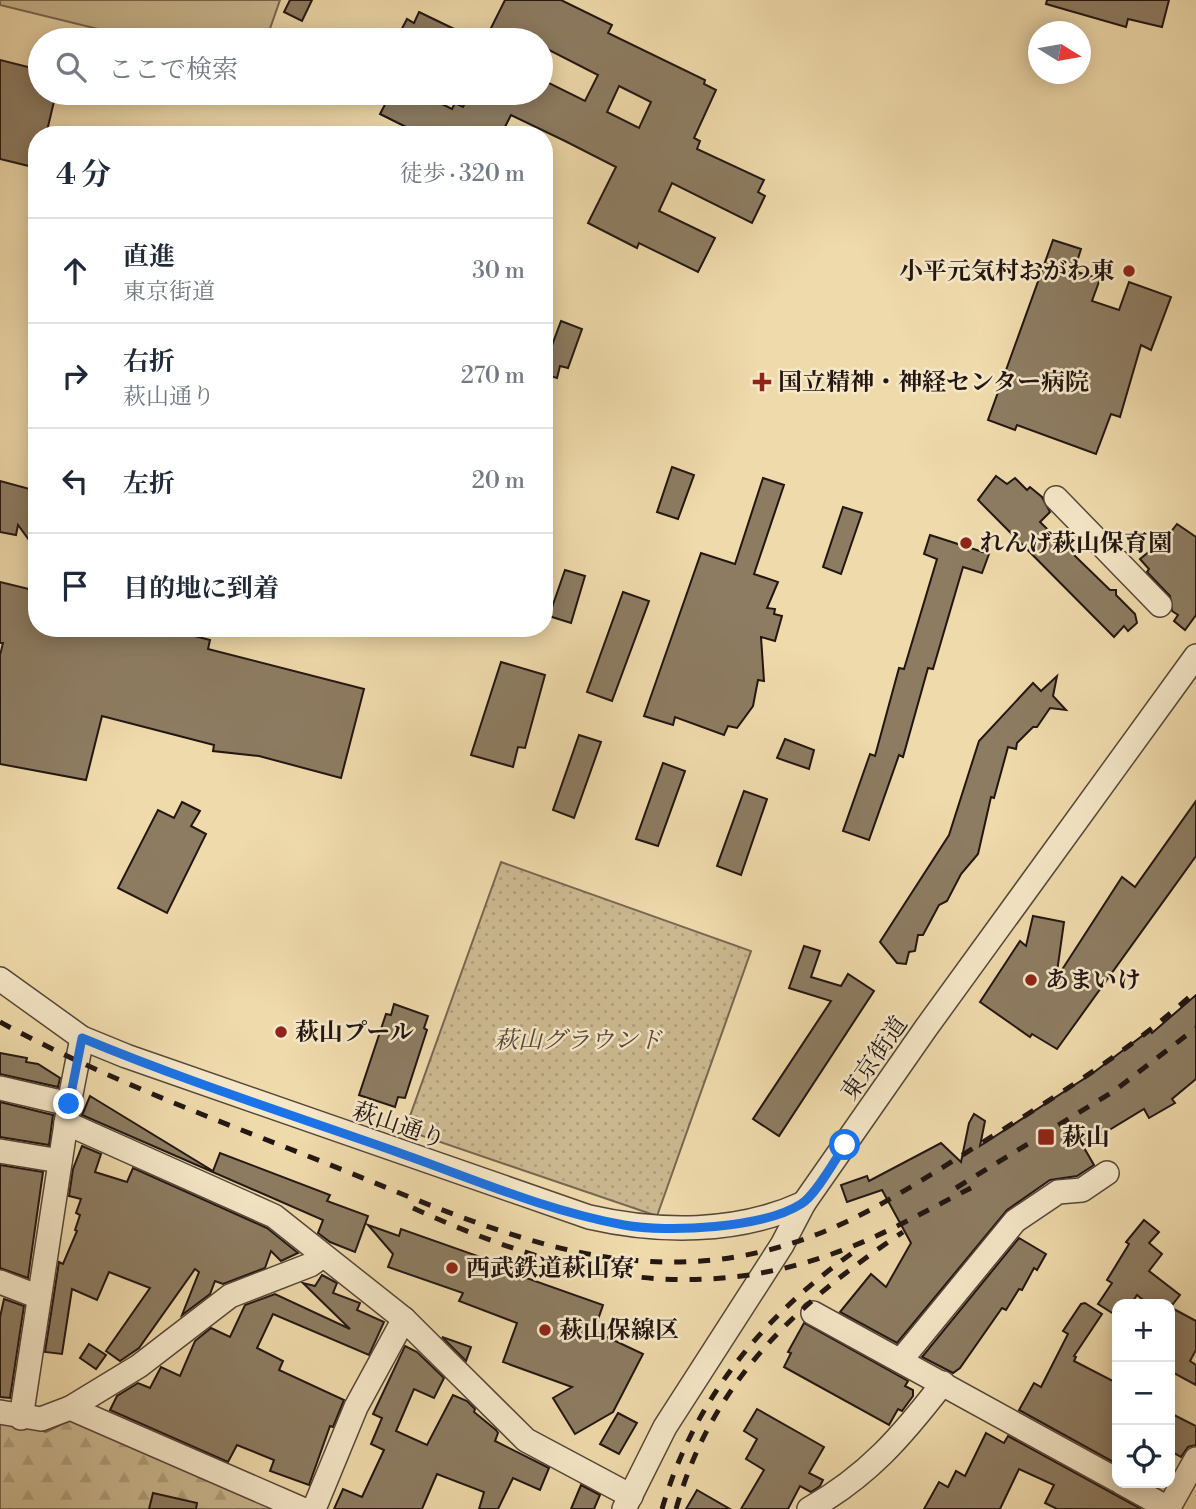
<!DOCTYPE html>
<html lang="ja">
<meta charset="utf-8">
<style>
:root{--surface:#fff;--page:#f2f2f3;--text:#1f2937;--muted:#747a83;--line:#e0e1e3}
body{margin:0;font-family:"Libre Bodoni","Noto Serif JP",serif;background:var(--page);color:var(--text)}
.controls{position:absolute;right:21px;bottom:21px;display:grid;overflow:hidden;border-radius:14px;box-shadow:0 4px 18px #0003}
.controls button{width:63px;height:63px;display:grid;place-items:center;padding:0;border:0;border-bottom:2px solid var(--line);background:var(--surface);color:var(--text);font:35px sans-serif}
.compass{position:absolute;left:1028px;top:21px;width:63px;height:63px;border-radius:50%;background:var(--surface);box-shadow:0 4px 18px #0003;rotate:101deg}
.stop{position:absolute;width:21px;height:21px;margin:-16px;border:5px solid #1a73e8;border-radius:50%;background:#fff}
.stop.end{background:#1a73e8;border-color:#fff;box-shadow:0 2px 7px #0008}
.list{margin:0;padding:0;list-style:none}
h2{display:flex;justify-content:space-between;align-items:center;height:91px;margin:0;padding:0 28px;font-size:30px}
h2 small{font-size:23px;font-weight:400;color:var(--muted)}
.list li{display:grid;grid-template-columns:46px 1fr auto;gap:21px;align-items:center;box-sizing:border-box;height:105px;padding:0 28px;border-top:2px solid var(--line)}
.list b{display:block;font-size:26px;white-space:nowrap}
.list p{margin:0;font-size:23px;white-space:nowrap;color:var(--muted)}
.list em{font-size:23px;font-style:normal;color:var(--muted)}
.icon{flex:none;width:38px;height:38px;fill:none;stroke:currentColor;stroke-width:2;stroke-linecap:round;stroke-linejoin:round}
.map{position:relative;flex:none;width:1196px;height:1509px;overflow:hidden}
.search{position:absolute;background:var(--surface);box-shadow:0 4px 18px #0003;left:28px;top:28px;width:525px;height:77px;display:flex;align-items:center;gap:18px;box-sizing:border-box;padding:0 24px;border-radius:38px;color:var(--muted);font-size:26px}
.panel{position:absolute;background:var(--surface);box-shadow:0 4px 18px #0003;left:28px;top:126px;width:525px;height:511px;border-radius:28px}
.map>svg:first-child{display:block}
.forest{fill:url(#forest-firs);stroke:#776852;stroke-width:2}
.park{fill:url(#park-dots);stroke:#776852;stroke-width:2}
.pitch{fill:#ccb991;stroke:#776852;stroke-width:2}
.building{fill:#8d7c62;stroke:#221612;stroke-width:2;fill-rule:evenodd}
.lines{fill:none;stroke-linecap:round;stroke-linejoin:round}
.minor-casing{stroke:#554738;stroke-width:26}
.minor{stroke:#f5e7c8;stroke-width:23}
.rail{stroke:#221612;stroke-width:5;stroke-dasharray:12 12;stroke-linecap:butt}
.route{stroke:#1a73e8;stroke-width:9}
.poi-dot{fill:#8f2418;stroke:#f5e7c8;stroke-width:2.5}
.labels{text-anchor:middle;stroke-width:5;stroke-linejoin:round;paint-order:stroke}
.poi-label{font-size:24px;font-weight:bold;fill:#221612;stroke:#f5e7c8;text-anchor:start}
.park-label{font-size:24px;font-style:italic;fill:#554738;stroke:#f5e7c8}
.street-label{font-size:24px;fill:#221612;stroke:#f5e7c8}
</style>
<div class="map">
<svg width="1196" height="1509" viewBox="0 0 1196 1509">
<defs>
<pattern id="forest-firs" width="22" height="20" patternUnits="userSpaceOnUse" patternTransform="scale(1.75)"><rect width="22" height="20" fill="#ccb991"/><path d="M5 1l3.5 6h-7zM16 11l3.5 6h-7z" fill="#af9e7c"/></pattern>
<pattern id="park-dots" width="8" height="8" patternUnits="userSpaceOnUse" patternTransform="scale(1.75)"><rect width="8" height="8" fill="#ccb991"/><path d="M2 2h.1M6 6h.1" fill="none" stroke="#af9e7c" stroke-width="1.8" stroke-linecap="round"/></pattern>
</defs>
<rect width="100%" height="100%" fill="#efdaab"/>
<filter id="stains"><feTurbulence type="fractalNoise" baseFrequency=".00286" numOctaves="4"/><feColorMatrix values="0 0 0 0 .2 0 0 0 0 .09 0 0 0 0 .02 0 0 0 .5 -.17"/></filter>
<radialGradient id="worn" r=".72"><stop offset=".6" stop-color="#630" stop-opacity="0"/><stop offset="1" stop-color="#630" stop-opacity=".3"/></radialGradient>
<path class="forest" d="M79,1416l199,93h-278v-90l46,13z"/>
<path class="park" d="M501,862l250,89 -94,265 -252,-86z"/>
<path class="pitch" d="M0,0h280l-14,40h-123l-143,-35z"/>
<g class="building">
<path d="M290,0h22l-10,21 -18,-9z"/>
<path d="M505,0h56l51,25 -4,8 97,47 -1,4 12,6 -22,48 6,3 -3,8 67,31 -6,12 7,4 -13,27 -80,-40 -13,28 56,27 -17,34 -59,-29 -2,5 -49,-25 28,-56 -51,-26 -54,-26 -10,20h-79l-42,-21 11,-21h28l33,16 3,-6 8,4 7,-14h71v-14l44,22 13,-26 -57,-29v-6h-56zM619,86l32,16 -12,26 -32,-16z"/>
<path d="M1047,0h122l-7,27 -34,-8 -2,8 -80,-23z"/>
<path d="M419,12l58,28h-81l11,-21 7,4z"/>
<path d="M0,60l40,10v23h16l-10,42h-9v25l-4,7 -33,-8z"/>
<path d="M1053,240l28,9 -7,22 26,8 -8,22 27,9 10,-28 42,15 -20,53 -10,-5 -21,72 -9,-3 -15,40 -79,-29 -2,5 -27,-10z"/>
<path d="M561,321l21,8 -14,39 -8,-2 -3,12 -13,-4v-7z"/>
<path d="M672,467l22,8 -16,44 -21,-7z"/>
<path d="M996,476l11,8 8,-6 12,12 3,-3 12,10 8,15 -10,10 70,68h6v5l19,19 2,9 -9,8 -4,-5 -10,11 -136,-137z"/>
<path d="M763,478l21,7 -30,89 24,8 -11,26 8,1 -1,5 8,2 -7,25 -14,-4 3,44 -6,-1 -5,26 -16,22 -9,-2 -4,9 -49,-18 -2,8 -29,-9 57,-163 34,11z"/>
<path d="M0,481l37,10v60l-19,-26 -2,10 -16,-3z"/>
<path d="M843,507l19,6 -21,61 -18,-7z"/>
<path d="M1177,524l19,13v78l-11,15 -11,-9 4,-6 -6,-4 -2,-15 -23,-24 2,-3 -9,-10 11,-9 6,-12 6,4z"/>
<path d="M930,535l59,19 -7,19 -19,-6 -30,102 -5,-1 -25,89 -4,-2 -30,85 -26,-9 27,-77 5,2 24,-88 5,1 33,-110 -13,-5z"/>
<path d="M565,570l20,6 -14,47 -22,-7z"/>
<path d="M0,582l37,9v37h127l46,12 -2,9 156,40 -23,89 -82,-22 -46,-5 1,-6 -112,-29 -16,64 -86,-16v-109l3,-12h-3z"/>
<path d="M623,592l26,9 -37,100 -25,-9z"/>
<path d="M501,662l44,13 -20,73 -7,-1 -5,20 -42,-12z"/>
<path d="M1057,676l-4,20 13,14 -16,-2 -13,19h-4l-16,16 -1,6 -8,-2 -14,51 -3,-1 -13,57 -17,20 -14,27 -8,4 -16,30h-5l-3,16 -6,1 -3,12 -9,-1 -17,-21 69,-107 30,-94 54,-58 8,8z"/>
<path d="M579,735l22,7 -27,76 -21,-8z"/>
<path d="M785,739l29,11 -5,19 -32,-11z"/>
<path d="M663,763l22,8 -27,75 -22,-7z"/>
<path d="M744,791l23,8 -26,76 -24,-9z"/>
<path d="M1196,801v55l-139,193 -25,-15 -2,3 -50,-35 40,-61 6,5 7,-30 31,6 -8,57 66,-102 13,10z"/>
<path d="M182,802l18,9 -9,15 15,8 -39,79 -49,-25 40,-78 16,8z"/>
<path d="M804,946l16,5 -9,26 30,9 7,-12 26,17 -95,145 -26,-17 78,-118 -42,-13z"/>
<path d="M1196,995v84l-24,20 3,4 -26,15 -5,-9 -61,37 11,19 -17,11 -27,4 -43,30 -110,133 -57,-31 31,-38 15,13 25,-44 -29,-53 -35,12 -6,-17 26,-9 2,5 72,-38 20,19 8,-39 5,-9 11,7 -5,25 113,-73 57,-43 2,3z"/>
<path d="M394,1004l34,12 -4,12 3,2 -22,68 -7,-1 -3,10 -36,-12 27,-81 5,1z"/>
<path d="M0,1053l27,5 -1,4 12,2 22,14 -2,9 -58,-13z"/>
<path d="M90,1096l123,75 7,-18 110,42 -3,6 41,15 -13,36 -25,-10 -12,-9 5,-13 -241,-105z"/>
<path d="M0,1102l53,13 -4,30 -49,-8z"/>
<path d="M82,1146l19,8 -6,18 32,10 6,-14 134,60 31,25 -17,8 -10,-10 -6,17 -42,16 -8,-3 -5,13 -28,21 17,-43 -4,-3 -56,79 -19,13 -14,-10 44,-63 -41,-16 -12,28 -25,-11 -10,65 -17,-2 14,-90 4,2 14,-33 -2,-1 5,-15 -4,-2 5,-14 -12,-3 4,-27z"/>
<path d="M0,1165l43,7 -15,106 -28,-10z"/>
<path d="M1144,1220l15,12 -10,11 13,11 -13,17 31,24 -7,9h-25l-11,-9 -6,9h-14v12l-19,-12 14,-21 -5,-3 22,-36 -3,-2z"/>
<path d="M368,1225l31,11 2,-7 116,41 -2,4 88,31 -9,26 49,23 -30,58 -38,22 -22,-36 19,-11 -69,-25 14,-39 -58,-22 4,-8 -75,-26 5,-13z"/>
<path d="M1019,1238l27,16 -9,16 -3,-2 -12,22 -3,-1 -13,21 -4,-2 -42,60 -7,5 -31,-16z"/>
<path d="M322,1275l15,8 -4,10 27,10 -3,7 27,12 -15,33 -96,-41 -16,34 26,13 -4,9 65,30 -11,27 -3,-1 -21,59 -39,-14 4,-11 -37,-15 -9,17 -118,-52 7,-14 21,-13 12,5 11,-21 19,9 15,-35 16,-13 19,9 15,-32 30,-11 75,35 -47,-46 12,3z"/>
<path d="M4,1299l20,7 -14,92 -10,-1v-80z"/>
<path d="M1085,1303l17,11 -28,42 2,1 -2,4 43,22v81l-98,-54 15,-27 7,4 27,-53 -5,-3 18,-27z"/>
<path d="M1170,1307l26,14v29l-6,11 6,4v20l-26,-14z"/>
<path d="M804,1323l104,58 -3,5 8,4v6l-11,15 -4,-2 -9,16 -105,-58 7,-14 -3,-1z"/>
<path d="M442,1337l29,10 -5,14z"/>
<path d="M89,1344l17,11 -10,14 -16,-11z"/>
<path d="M405,1346l12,6 27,26 -10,20 -20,-9 -18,42 31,14 26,-50 14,6 8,8 -1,3 22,18 2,3 -3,8 54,27 -9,22 -27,-12 -15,31h-19l5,-17 -47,-18 -15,35h-88l9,-20 19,8 22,-47 -13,-6 11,-26 -9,-4z"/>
<path d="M757,1409l67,38 -15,26 14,7 -3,6 -9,6 -11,-6 -12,23h-47l23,-39 -18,-11 11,-20 -13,-8z"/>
<path d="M618,1413l19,10 -18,31 -19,-10z"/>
<path d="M1174,1415l22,11v19l-8,2 -7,10 -11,-6v-28z"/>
<path d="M986,1433l18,10 4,-7 133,73h-84l-12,-6 9,-18 -35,-16 -19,40h-76l15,-27 9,5 8,-16 9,5z"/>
<path d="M581,1485l19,10 -6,14h-23z"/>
<path d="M697,1490l33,19h-44z"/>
<path d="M153,1493l44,10 -1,6h-47z"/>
</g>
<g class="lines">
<g class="minor-casing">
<g id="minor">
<path d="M1056,498l104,107"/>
<path d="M0,979l82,59 44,18 463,161c70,16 148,17 215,-14"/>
<path d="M0,1088l69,16"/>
<path d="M66,1123l208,93 130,103 122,121 105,56"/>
<path d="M0,1151l60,10"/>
<path d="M0,1282l39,15"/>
<path d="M813,1313l304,167"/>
<path d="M901,1360l114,-139 43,-29 24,-2 25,-17"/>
<path d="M70,1408l69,-42 91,-70 80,-31 13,-9"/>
<path d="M0,1412l41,7 29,-11 232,101"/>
<path d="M21,1418l48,-314 13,-66"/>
<path d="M1122,1483l46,25"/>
<path d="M314,1509l42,-102 48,-88"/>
<path d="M624,1509l41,-82 117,-182 22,-42 122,-175 270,-372"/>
<path d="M809,1509c59,-33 93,-73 134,-126"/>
<path d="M1168,1509l28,-50"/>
</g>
</g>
<use href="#minor" class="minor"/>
<g class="rail">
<path d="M0,1022c105,57 217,98 328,142 163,65 312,140 490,70 58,-23 109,-57 162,-90 75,-47 150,-93 216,-153"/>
<path d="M956,1188l158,-97 82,-63"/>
<path d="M413,1208c139,63 270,99 419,46 49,-17 93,-43 139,-66"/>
<path d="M662,1509c32,-110 101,-193 193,-258"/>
<path d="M676,1509c36,-128 121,-206 227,-277"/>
</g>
</g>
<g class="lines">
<path class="route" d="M69,1104l13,-66c103,43 210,77 315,114 74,26 149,59 227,73 43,8 140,3 177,-21 14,-8 34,-44 44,-59"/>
</g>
<g class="poi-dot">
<circle cx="1129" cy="271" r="7"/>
<path d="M758.5 371.5h7v7h7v7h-7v7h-7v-7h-7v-7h7z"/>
<circle cx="966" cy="543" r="7"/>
<circle cx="1031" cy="980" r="7"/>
<circle cx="281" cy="1032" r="7"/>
<rect x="1037" y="1128" width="18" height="18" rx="3.5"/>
<circle cx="452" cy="1268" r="7"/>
<circle cx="545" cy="1330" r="7"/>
</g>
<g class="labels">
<g class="poi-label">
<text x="1115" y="279" text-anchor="end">小平元気村おがわ東</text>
<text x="778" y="390">国立精神・神経センター病院</text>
<text x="980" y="551">れんげ萩山保育園</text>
<text x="1045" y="988">あまいけ</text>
<text x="295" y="1040">萩山プール</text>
<text x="1062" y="1145">萩山</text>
<text x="466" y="1276">西武鉄道萩山寮</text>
<text x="559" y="1338">萩山保線区</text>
</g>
<g class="park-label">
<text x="578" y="1048">萩山グラウンド</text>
</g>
<g class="street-label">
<text transform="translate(874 1058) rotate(-55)" y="8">東京街道</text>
<text transform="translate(399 1125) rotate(19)" y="8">萩山通り</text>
</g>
</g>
<rect width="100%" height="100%" filter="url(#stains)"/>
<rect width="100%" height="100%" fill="url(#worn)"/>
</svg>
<div class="controls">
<button>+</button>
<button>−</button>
<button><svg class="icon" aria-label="locate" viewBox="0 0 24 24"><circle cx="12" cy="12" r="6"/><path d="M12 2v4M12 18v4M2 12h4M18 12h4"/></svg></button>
</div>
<svg class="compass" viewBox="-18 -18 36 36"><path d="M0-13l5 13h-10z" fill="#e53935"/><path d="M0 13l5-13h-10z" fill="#747a83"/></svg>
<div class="stop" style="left:845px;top:1145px"></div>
<div class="stop end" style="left:69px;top:1104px"></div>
<div class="search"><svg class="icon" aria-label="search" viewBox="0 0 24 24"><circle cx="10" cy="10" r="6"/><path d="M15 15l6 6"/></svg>ここで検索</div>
<section class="panel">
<h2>4 分<small>徒歩 · 320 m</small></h2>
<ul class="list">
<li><svg class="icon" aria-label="ahead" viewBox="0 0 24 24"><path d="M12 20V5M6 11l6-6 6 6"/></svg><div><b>直進</b><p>東京街道</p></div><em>30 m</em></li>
<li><svg class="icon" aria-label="right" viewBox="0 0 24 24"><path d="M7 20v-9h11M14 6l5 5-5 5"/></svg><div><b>右折</b><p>萩山通り</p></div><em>270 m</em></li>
<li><svg class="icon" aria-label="left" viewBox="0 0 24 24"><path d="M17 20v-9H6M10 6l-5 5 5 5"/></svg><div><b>左折</b></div><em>20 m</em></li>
<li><svg class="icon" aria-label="arrive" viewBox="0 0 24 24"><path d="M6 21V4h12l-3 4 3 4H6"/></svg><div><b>目的地に到着</b></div></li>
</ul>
</section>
</div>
